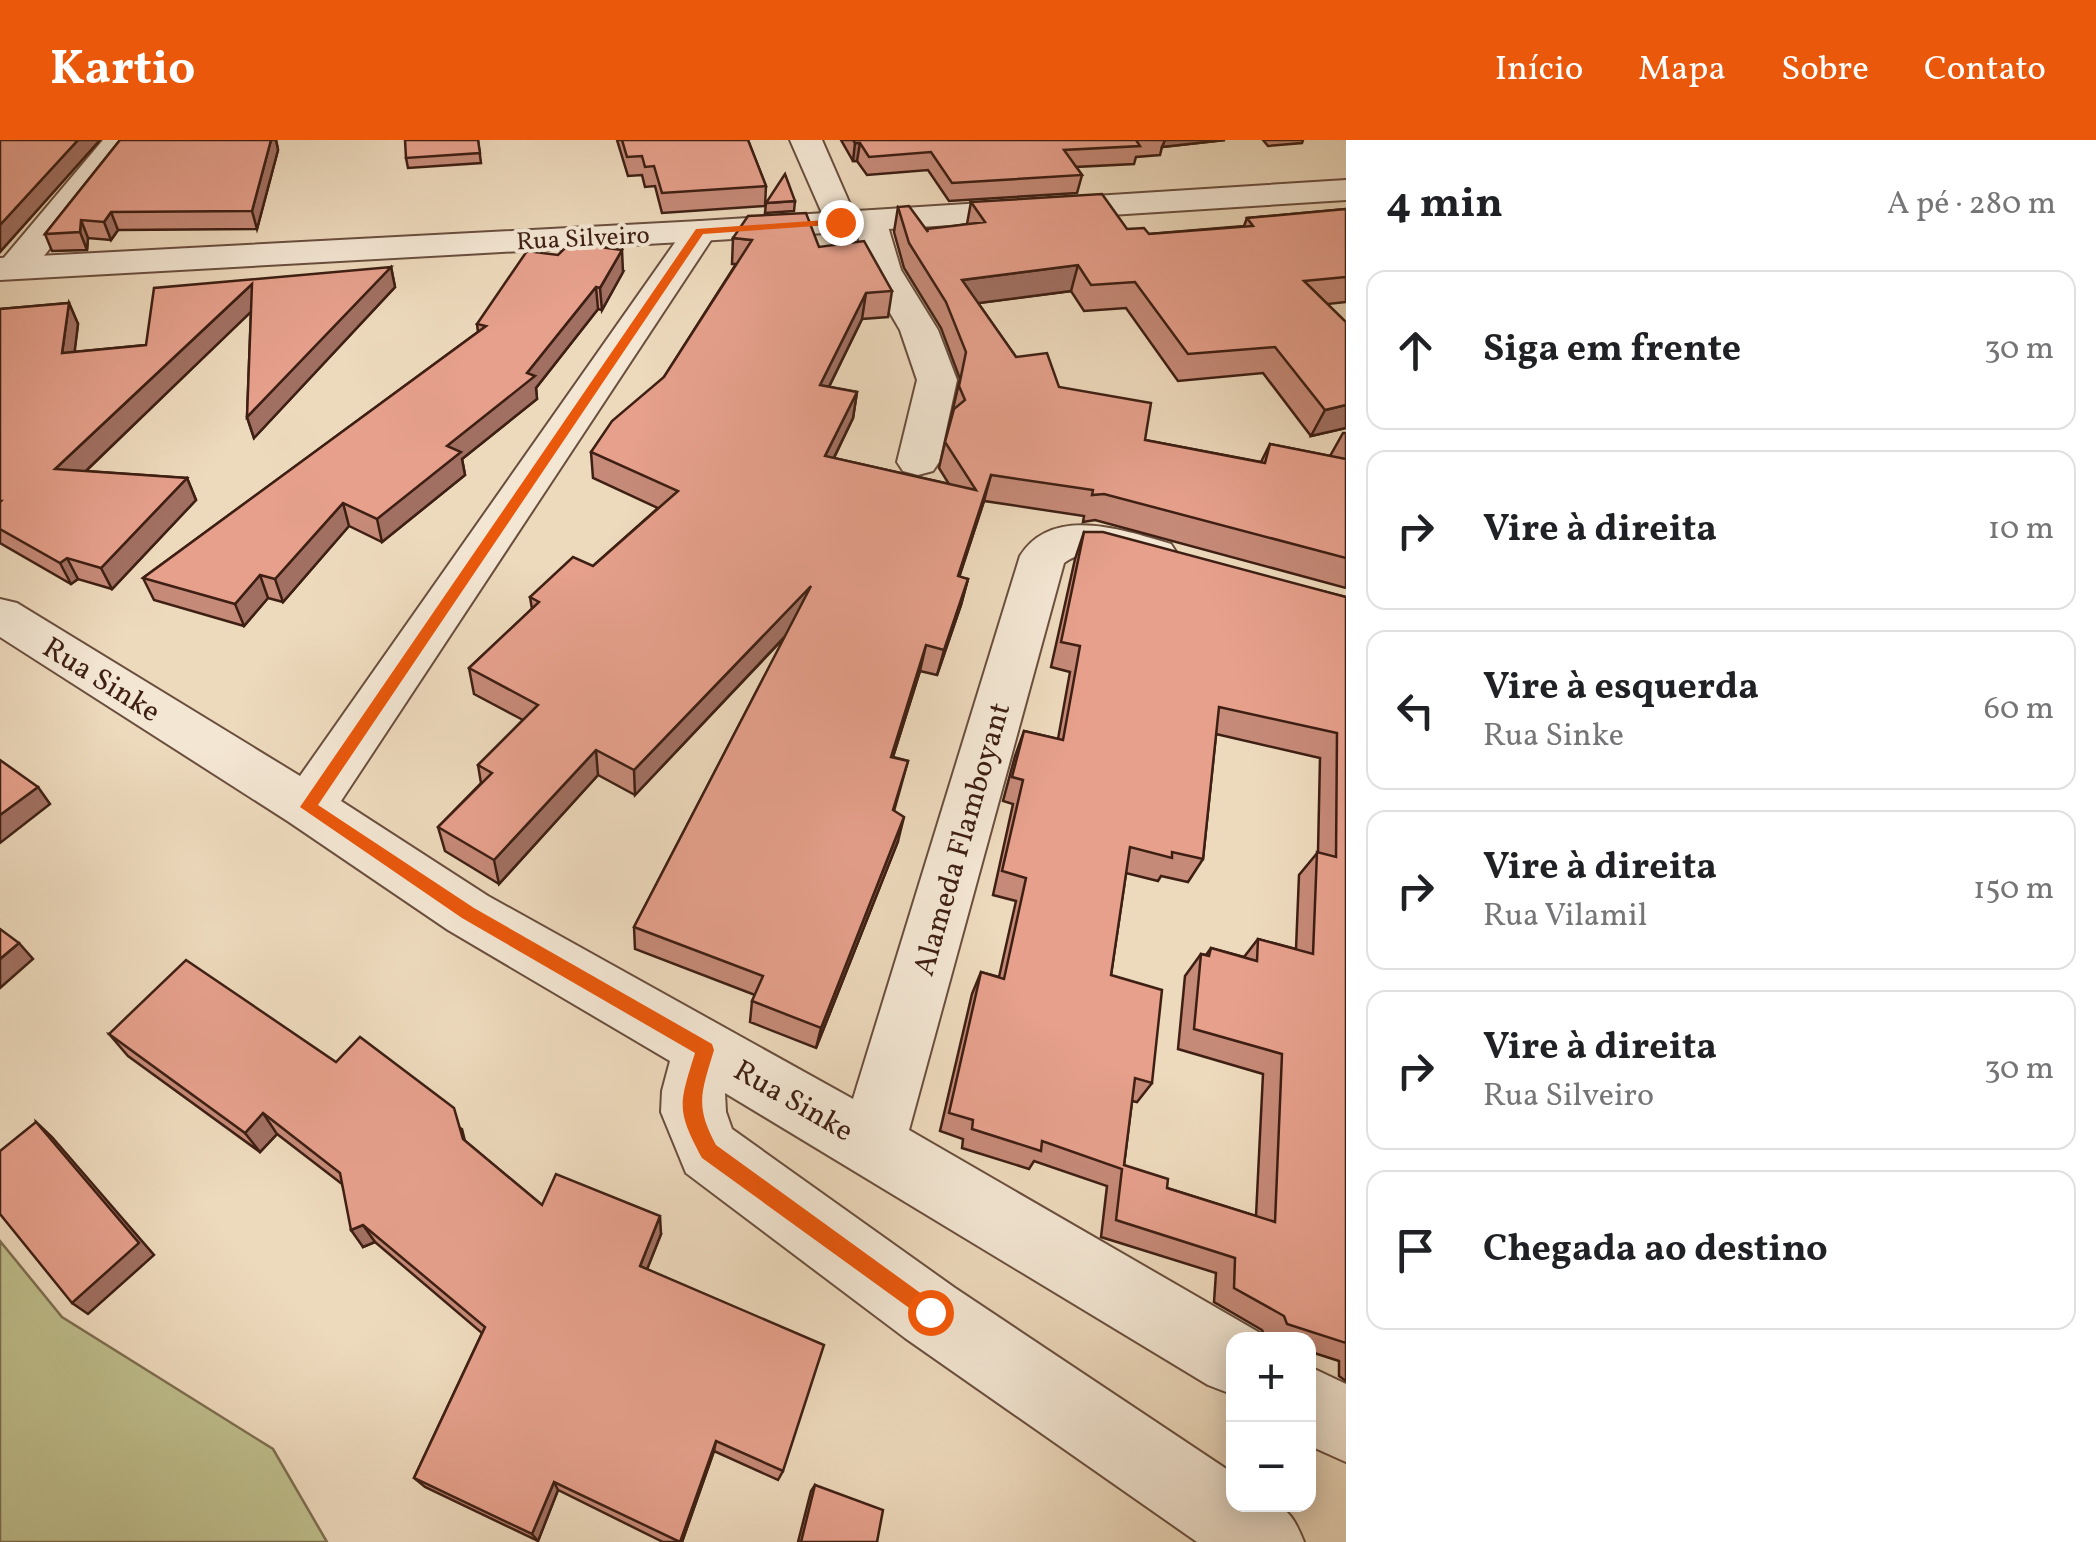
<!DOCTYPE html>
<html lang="pt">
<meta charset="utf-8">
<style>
:root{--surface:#fff;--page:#f6f6f6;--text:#202124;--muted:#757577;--line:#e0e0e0;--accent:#ea580c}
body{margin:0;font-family:Vollkorn,serif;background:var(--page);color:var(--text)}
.controls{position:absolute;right:30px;bottom:30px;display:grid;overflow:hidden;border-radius:20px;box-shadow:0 5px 25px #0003}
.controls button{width:90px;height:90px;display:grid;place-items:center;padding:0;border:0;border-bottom:2px solid var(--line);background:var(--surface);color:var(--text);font:50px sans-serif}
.stop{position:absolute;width:30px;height:30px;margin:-22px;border:8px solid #ea580c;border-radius:50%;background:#fff}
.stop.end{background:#ea580c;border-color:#fff;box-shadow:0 2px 10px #0008}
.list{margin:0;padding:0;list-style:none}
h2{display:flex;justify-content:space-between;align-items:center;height:130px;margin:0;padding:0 40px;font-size:42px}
h2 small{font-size:32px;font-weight:400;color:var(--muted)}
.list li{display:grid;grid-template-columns:65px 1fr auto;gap:30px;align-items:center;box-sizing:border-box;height:160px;margin:0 20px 20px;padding:0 20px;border:2px solid var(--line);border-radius:20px}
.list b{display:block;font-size:38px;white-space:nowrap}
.list p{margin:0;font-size:32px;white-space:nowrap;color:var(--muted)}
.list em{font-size:32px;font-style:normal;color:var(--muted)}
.icon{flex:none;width:55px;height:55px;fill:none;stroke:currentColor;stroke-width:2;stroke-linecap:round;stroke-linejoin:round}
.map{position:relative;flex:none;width:1346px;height:1402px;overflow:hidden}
header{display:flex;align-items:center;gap:60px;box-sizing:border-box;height:140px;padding:0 50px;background:var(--accent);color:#fff}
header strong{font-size:48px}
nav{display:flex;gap:55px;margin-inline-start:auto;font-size:35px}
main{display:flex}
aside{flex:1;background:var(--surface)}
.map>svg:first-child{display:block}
.green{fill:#bebe8c;stroke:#7e6e50;stroke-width:2.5}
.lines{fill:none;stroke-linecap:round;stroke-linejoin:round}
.minor-casing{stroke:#6a4e3d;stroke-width:4}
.tertiary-casing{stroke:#6a4e3d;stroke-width:4}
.minor{fill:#f3e6d3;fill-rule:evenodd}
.tertiary{fill:#f3e6d3;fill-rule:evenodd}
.wall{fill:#c68a78;stroke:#3e1f13;stroke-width:2.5;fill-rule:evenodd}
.shaded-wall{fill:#a17062;stroke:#3e1f13;stroke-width:2.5}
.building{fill:#e6a08c;stroke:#3e1f13;stroke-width:2.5;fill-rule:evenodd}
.route{fill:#ea580c}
.labels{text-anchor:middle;stroke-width:8;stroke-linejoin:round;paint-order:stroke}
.far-street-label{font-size:25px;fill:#3e1f13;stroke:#f3e6d3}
.street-label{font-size:30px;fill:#3e1f13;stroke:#f3e6d3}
</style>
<header>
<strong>Kartio</strong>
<nav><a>Início</a><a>Mapa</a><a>Sobre</a><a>Contato</a></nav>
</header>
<main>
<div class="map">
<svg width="1346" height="1402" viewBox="0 0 1346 1402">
<rect width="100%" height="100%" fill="#edd9bc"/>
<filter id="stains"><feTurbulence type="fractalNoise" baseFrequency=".002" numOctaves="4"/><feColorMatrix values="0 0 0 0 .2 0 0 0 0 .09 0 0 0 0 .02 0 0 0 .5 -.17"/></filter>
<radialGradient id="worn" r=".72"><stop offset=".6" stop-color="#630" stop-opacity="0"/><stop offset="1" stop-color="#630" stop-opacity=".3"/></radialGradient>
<path class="green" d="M0,1101l62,76 211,132 54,93h-327z"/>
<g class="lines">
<g class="minor-casing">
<g id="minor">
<path d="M103,0h33l-108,136 -13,3 -13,-3v-16z"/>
<path d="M790,0h32l34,78 4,-5h24l17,57 37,60 19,50 -18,82 -6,9 -15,4 -15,-4 -6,-9 20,-82 -17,-50 -35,-60 -9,-45 -15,7 -12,-3z"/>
<path d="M700,81l12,3 5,7 -376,570 147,95 365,203 167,-543c33,-52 105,-25 151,-12l7,11 -7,11c-36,10 -73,-28 -107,-3l-155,567 351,203 2,7h-28v55l-26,-10 -483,-292 1,19 6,17 223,159 279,186v30c43,0 53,-5 70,38h-107l-292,-204 -219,-165 -25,-61 1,-21 8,-30 -222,-131 -159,-108 -289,-185v-38l17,4 283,173 388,-552z"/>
<path d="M1308,1226l38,18v78l-38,-17z"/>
</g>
</g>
<g class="tertiary-casing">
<path id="tertiary" d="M1346,40v20l-646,41 -700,39v-22l700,-37z"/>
</g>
<use href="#minor" class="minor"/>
<use href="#tertiary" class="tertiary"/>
</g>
<g class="wall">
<path d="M120,0h156l2,10 -21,79 -139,1 -7,10 -23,-2 -1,12 -35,1 -7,-17z"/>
<path d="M478,0l3,23 -73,5 -2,-10z"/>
<path d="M617,0h131l18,46 -1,20 -103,7 -7,-27 -10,1 -3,-12 -14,1z"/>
<path d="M841,0h384l-63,7 -2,8 -24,2 -2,7 -58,3 6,8 -5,18 -128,8 -21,-31 -61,5 -10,-14h-4z"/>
<path d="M1263,0h40l-1,3 -34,3z"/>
<path d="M795,61l-1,10 -29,2 1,-10z"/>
<path d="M971,62l156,27 22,5 95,-8 3,-8 99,-9v93l-19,2 19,124 -35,8 -48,-63 -85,8 -52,-73 -42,3 -13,-20 -93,12 38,54 43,30 86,53 116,22 9,-18 60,12 13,-23h3v155l-251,-68 -12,2 1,-6 -100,-15 -25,76 9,2 -7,26 -24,70 -17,-4 -27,86 15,4 -14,50 4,30 -82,207 -66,-26 2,-21 3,-6 -120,-46 -1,-22 151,-290 -150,158 -37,-20 -99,109 -54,-33 -7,-24 43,-44 -3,-18 45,-45 -49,-26 -5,-26 63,-59 -2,-12 63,-31 65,-58 -65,-30 -2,-26 73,-75 72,-113h-4l1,-26 86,9 73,44 -4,26 -26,2 -33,68 28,5 -4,26 -19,40 115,26 -10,-16 21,-89 -19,-51 -37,-60 -10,-36 4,-25 29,24 40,-7z"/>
<path d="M391,127l4,20 -141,151 -7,-21 4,-106 -165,160 101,7 9,22 -84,89 -34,-10 -7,5 -71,-41v-234l69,-6 9,21 -4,28 72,-7z"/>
<path d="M623,132l-21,38 -4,-1 -62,79 1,11 -75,60 3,16 -83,67 -33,-16 -66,76 -15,-4 -24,28 -90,-26 -11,-22 335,-246 -1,-8z"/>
<path d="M1084,392l262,65v784l-7,-5v-15l-31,-10v-11h-36l-7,-3 -3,-7 -48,-28 2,-29 -115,-36 6,-51 -73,-25 -5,8 -67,-21 1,-9 -23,-8 32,-137 9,-22 18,5 17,-76 -23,-6 20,-91 -10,-3 12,-45 9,-25 34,8 12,-67 -19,-5 24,-108zM1216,594l104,24 -2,94 -19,23 -3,74 -38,-10 -14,18 -33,-9 -5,7 -5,-1 -16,22 -7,73 85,25 -7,142 -89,-28 -43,-23 8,-64 5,1 15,-19 -41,-108 15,-102 32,8 3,-5 27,6 15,-23z"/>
<path d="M109,894l227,28 126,67 3,12 77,64 119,29 -14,35 136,202 -5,9 -64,-29 -32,91h-19l-105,-52 -20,51 -113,-54 -11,-9 68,-145 -107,-91 -12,5 -21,-63 -65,-50 -17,18 -132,-96z"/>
<path d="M815,1345l62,57h-79l13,-51z"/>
</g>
<g class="shaded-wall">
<path d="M78,0h22l-100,112v-27z"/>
<path d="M271,0h5l2,10 -21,79 -5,-18z"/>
<path d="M1165,0h60l-63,7z"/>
<path d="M855,3h5l-3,18h-4z"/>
<path d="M111,72l7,18 -7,10 -7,-18z"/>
<path d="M81,80l7,18 -1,12 -7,-18z"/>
<path d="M622,110l1,22 -21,38 -2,-22z"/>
<path d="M1078,125l-7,26 -115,15 6,-26z"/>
<path d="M391,127l4,20 -141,151 -7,-21z"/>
<path d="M252,144l7,20 -193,186 -11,-21z"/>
<path d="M596,147l2,22 -62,79 1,11 -75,60 3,16 -83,67 -5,-23 70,-73 80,-73z"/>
<path d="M866,153l-4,26 -45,92 3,-26z"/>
<path d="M69,163l9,21 -6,50 -10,-21z"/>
<path d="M857,252l-4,26 -31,64 3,-26z"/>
<path d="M1346,265v23l-35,8 14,-26z"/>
<path d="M991,335l-7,26 -33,101 7,-26z"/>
<path d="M187,338l9,22 -84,89 -11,-21z"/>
<path d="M343,363l6,23 -66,76 -8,-23z"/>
<path d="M67,418l11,21 -7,5 -11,-21z"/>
<path d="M260,435l8,23 -24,28 -9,-22z"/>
<path d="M968,439l-7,26 -24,70 7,-25z"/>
<path d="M811,446l-3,26 -173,183 -1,-25z"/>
<path d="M926,505l-6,26 -35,111 6,-25z"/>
<path d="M596,610l2,25 -99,109 -5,-24z"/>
<path d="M38,647l12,17 -50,39v-28z"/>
<path d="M904,677l-6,24 -82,207 5,-20z"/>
<path d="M19,803l14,16 -33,29v-29z"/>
<path d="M263,973l14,21 -17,18 -15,-19z"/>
<path d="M36,982l16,15 102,118 -66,59 -16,-11z"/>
<path d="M660,1076l1,18 -19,48 -2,-16z"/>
<path d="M363,1085l12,17 -12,5 -12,-17z"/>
<path d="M716,1301l-2,10 -32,91h-2z"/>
<path d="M554,1342l4,8 -20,51 -6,-7z"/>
</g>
<g class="building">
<path d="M0,0h78l-78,85z"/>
<path d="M120,0h151l-19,71 -141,1 -7,10 -23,-2 -1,12 -35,2z"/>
<path d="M405,0h73l2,13 -74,5z"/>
<path d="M622,0h126l18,46 -104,7 -8,-27 -9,1 -3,-11 -15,1z"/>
<path d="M853,0h283l4,6 -76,4 18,25 -130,8 -21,-31 -62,5 -9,-14h-5z"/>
<path d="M785,34l10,27 -29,2z"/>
<path d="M1102,54l25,35 17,-1 5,6 104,-8 -6,-8 99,-9v68l-42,4 42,41v83l-21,5 -50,-63 -87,7 -53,-72 -44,3 -13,-20 -116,15 54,77 31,-4 12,34 92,16 -6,37 120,23 5,-19 76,15v99l-242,-64 -12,1 1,-5 -102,-15 -33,101 10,3 -24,71 -18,-5 -35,112 17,4 -15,49 11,7 -83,211 -69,-27 11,-25 -129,-49 177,-341 -177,184 -38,-20 -102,110 -56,-33 54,-54 -14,-8 60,-60 -69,-37 70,-66 -9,-5 43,-40 20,9 85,-75 -87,-39 21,-31 52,-44 88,-137 -19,-2 15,-22 58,-3 13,34 45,-6 28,50 -26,2 -46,92 37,7 -32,64 151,34 -31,-48 9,-33 11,-9 -6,-14 7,-34 -20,-50 -37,-59 -11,-36 11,-1 19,26 -1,-3 58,-7 -14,-20z"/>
<path d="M570,103l52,7 -22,38 -4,-1 -69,86 8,3 -88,70 14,6 -84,67 -34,-16 -68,76 -15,-4 -25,29 -92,-26 343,-252 -9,-2 50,-73 31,4z"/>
<path d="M391,127l-144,150 5,-133 -197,185 132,9 -86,90 -34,-10 -7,5 -60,-34v-27l1,-1h-1v-192l69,-6 -7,50 84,-8 8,-57z"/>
<path d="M1084,392h19l243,65v746l-59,-19 -3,-8 -50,-28 1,-30 -119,-38 6,-51 -80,-28 -1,10 -69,-22 1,-9 -24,-7 32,-141 23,7 22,-101 -24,-7 21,-91 -11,-3 12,-46 39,9 17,-94 -19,-4zM1219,567l118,26 -1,124 -19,-5 -4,102 -55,-15 -1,22 -46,-13 -2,8 -8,-2 -7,75 88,25 -7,168 -108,-34 1,-9 -44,-14 11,-87 17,5 10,-93 -51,-15 19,-128 42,11v-6l31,7z"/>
<path d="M0,620l38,27 -38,28z"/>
<path d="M0,789l19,14 -19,16z"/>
<path d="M186,820l150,102 24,-25 94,71 9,31 79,66 14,-31 104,42 -20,50 184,79 -41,126 -67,-30 -36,101 -126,-60 -22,52 -118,-56 71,-151 -122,-102 -12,5 -11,-57 -77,-60 -18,20 -136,-99z"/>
<path d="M36,982l103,121 -67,60 -72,-89v-63z"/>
<path d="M815,1345l68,25 -6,32h-76z"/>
</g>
<path class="route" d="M840,79l4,5 -141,10 -385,571 156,103 238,136 2,6c-12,41 -20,55 2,95l221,160 3,7 -3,8 -7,3 -228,-165c-26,-49 -23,-53 -7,-105l-233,-135 -162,-111 396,-578z"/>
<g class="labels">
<g class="far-street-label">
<text transform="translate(583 97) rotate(-3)" y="9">Rua Silveiro</text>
</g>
<g class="street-label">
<text transform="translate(102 539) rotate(32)" y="10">Rua Sinke</text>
<text transform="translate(961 699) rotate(-74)" y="10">Alameda Flamboyant</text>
<text transform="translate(794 960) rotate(30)" y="10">Rua Sinke</text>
</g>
</g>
<rect width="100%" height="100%" filter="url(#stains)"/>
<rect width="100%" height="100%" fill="url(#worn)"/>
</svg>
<div class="controls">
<button>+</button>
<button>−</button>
</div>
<div class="stop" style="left:930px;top:1172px"></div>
<div class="stop end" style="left:840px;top:82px"></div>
</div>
<aside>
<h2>4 min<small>A pé · 280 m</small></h2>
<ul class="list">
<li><svg class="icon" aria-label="ahead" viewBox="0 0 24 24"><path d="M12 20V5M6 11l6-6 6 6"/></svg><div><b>Siga em frente</b></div><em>30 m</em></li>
<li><svg class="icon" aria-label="right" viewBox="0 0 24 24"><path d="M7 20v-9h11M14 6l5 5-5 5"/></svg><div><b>Vire à direita</b></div><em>10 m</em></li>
<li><svg class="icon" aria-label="left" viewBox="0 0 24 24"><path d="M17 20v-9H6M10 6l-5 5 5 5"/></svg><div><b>Vire à esquerda</b><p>Rua Sinke</p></div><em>60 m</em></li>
<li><svg class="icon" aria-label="right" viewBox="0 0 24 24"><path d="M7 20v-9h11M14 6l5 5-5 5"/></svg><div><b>Vire à direita</b><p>Rua Vilamil</p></div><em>150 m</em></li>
<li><svg class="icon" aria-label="right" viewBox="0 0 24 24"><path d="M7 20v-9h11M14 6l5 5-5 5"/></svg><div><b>Vire à direita</b><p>Rua Silveiro</p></div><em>30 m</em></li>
<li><svg class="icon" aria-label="arrive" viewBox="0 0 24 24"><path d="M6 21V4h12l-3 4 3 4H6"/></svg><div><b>Chegada ao destino</b></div></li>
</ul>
</aside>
</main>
